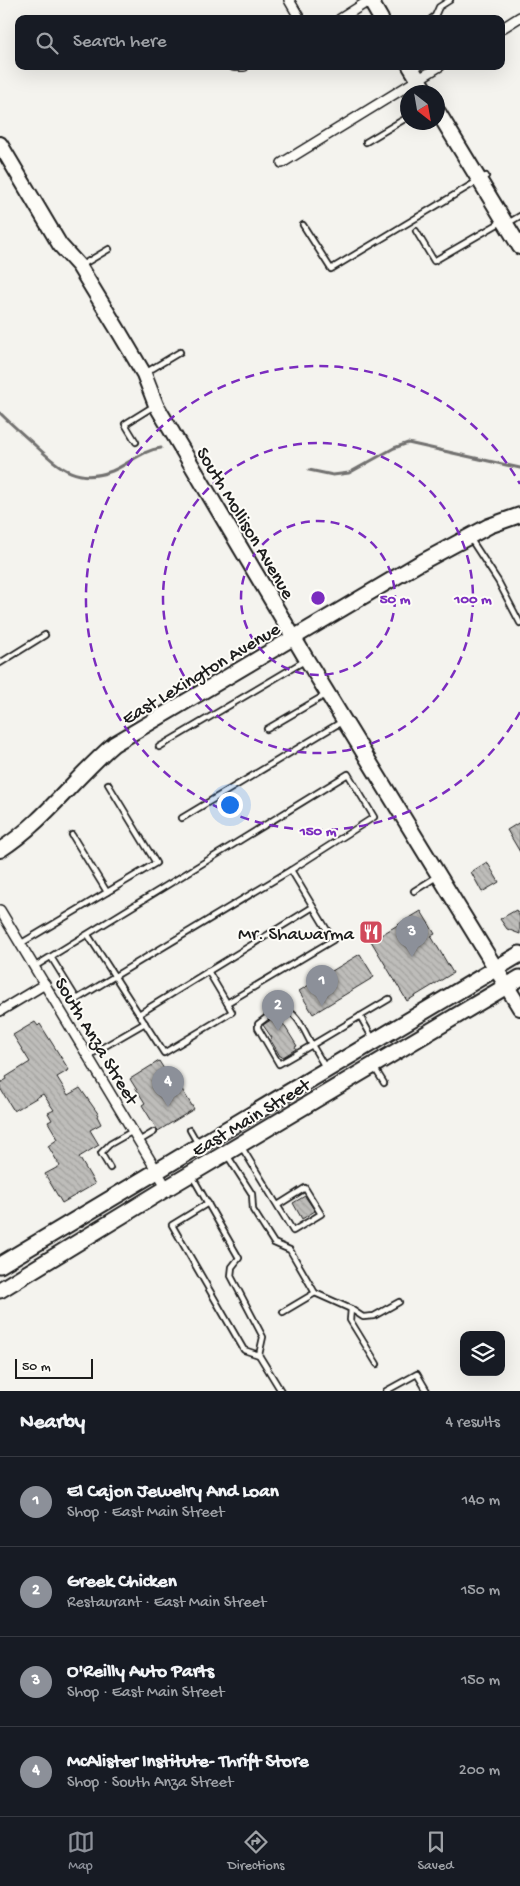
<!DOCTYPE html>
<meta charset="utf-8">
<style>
:root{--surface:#171b24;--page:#242831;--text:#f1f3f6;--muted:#9ea1a6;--line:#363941;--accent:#8c9099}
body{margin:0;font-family:"Gochi Hand",sans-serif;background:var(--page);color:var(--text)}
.controls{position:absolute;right:15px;bottom:15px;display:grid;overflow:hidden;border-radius:10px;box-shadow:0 5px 20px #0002}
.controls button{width:45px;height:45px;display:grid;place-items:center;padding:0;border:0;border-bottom:1px solid var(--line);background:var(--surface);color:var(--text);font:25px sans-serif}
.compass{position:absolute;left:400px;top:85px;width:45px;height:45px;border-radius:50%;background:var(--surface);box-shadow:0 5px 20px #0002;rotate:149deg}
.scale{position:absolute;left:15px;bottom:12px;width:78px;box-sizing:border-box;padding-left:5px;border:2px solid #1c1c1c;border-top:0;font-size:14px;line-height:18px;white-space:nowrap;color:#1c1c1c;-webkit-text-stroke:4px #fdfcf7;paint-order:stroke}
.you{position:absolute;left:229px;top:804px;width:18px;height:18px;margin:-12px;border:4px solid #fff;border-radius:50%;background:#1a73e8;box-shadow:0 0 0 8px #1a73e833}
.badge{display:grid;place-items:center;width:32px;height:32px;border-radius:50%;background:var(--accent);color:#fff;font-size:16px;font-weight:700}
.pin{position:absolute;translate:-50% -41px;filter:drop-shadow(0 1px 2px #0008)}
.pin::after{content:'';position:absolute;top:26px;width:18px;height:15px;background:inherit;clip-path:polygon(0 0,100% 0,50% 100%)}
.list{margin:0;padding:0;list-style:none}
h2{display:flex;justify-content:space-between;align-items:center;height:65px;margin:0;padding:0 20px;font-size:21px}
h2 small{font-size:16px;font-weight:400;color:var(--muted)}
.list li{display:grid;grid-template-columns:32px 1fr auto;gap:15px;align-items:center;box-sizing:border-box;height:90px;padding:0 20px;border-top:1px solid var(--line)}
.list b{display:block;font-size:19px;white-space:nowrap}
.list p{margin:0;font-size:16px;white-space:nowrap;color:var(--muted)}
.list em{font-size:16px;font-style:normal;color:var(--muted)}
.icon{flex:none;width:28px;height:28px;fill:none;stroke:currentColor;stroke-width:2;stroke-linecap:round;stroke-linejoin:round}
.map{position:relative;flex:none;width:520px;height:1391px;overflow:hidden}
.search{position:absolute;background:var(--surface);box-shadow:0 5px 20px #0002;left:15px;right:15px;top:15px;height:55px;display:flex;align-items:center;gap:12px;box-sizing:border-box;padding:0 18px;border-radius:10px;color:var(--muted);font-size:19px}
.sheet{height:425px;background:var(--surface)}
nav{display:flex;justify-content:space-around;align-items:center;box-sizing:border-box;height:70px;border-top:1px solid var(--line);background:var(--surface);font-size:14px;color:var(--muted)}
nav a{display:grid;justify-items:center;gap:2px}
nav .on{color:var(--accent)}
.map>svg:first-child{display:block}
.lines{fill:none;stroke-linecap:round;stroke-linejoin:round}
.stream{stroke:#72716f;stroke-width:3}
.building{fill:url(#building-back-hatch);stroke:#1c1c1c}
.lane-casing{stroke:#1c1c1c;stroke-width:8}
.street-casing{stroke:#1c1c1c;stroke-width:12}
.secondary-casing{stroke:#1c1c1c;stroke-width:18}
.primary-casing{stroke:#1c1c1c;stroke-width:19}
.lane{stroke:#fdfcf7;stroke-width:4.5}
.street{stroke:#fdfcf7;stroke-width:9}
.secondary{stroke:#fdfcf7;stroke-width:14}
.primary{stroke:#fdfcf7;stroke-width:15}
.ring{fill:none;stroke:#7b2cbf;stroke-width:2.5;stroke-dasharray:9 6}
.labels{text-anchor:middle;stroke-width:4;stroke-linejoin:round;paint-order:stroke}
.street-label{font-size:19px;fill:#1c1c1c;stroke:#fdfcf7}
.poi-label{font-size:19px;fill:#1c1c1c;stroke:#fdfcf7;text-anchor:end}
.centre{fill:#7b2cbf;stroke:#fdfcf7;stroke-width:2.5}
.ring-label{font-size:15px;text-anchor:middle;font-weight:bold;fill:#7b2cbf;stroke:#fdfcf7;stroke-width:4;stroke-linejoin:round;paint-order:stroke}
</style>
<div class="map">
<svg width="520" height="1391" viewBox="0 0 520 1391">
<defs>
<pattern id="building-back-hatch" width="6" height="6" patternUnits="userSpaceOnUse" patternTransform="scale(1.25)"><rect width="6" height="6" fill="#bebdba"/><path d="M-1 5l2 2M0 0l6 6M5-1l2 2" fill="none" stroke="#a3a29f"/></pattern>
</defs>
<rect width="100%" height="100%" fill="#f4f3ee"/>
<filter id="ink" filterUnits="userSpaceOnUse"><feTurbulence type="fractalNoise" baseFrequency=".02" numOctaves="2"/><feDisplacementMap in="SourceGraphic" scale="10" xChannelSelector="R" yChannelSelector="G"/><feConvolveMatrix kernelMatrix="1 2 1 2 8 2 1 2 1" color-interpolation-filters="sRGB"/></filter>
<g filter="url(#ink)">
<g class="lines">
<g class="stream">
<path d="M0,413c12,12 25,23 37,34 24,22 41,37 75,24 17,-7 30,-21 49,-23"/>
<path d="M309,470l24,5 16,-2 45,-25 14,-5 112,25"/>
</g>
</g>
<g class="building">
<path d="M520,822v30l-13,-22z"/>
<path d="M487,862l12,20 -17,10 -11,-20z"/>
<path d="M516,910l4,7v17l-13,-5 -7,-10z"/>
<path d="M421,911l14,23 -4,2 22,37 -46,28 -36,-60z"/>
<path d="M360,954l14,23 -61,37 -14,-23z"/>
<path d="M275,1017l1,2 3,-2 18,29 -2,1 1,2 -13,8 -3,-1 -10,-17 2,-1 -9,-13z"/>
<path d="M35,1022l3,4 2,-2 29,46 -12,7 11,18 12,-7 19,27 -2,1 4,8 -11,6 9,15 -20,12 16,27 -33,19 -17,-29 15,-8 -12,-20 10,-7 -10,-17 4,-2 -4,-7 6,-3 -11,-16 -29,17 -14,-23v-5l7,-4 -1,-2 24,-15 -17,-27z"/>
<path d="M159,1061l15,24 4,-2 16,26 -36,22 -16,-26 3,-2 -15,-24z"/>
<path d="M305,1196l10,15 -13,8 -9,-16z"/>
</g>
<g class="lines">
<g class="lane-casing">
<g id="lane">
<path d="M431,19l4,-3 4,-9 11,-7"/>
<path d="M366,142l42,-25"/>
<path d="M508,223l12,-7"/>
<path d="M303,225l28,44 155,-93"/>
<path d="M416,231l18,30 69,-40"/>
<path d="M82,265l27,-16"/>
<path d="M145,373l35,-21"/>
<path d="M136,442l-11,-18 29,-18"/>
<path d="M470,538l28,43 22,42"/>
<path d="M0,663l45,-28"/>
<path d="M267,729l60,-35"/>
<path d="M159,747l147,-87"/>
<path d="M182,818l161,-97"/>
<path d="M72,835l35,57"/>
<path d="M414,891l24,-15"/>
<path d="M88,935l76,118 68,-41 -5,-9 106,-63 -42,-70"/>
<path d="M20,944l136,-81 -48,-79"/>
<path d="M34,967l314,-193 26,43 -83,53 -214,129 -26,-42"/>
<path d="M208,971l19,32"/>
<path d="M282,1009c15,1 23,24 30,36l-33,19 -21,-36v-4l17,-13z"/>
<path d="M139,1014l174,-107"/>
<path d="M360,1016l13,23"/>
<path d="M88,1056l57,-33"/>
<path d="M325,1067l-13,-22 77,-46"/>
<path d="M374,1067l10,16"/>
<path d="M190,1130l8,14"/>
<path d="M139,1141l15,-9"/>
<path d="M241,1146l52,85 28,-17 -16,-26 -27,17"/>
<path d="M227,1155l25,39 1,16 21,33 16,7 25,43 36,16 12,8 11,-1 25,-14"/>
<path d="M110,1168l-9,-15 9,-9 23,-13"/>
<path d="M192,1176l47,82 -7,9 -1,9 32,61 -4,18"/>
<path d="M208,1203l-36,22 72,125 15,5 22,36"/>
<path d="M351,1309l-1,11 27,44"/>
<path d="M283,1312l32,-19"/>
<path d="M386,1391l31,-17 10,17"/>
</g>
</g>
<g class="street-casing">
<g id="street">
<path d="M289,0l11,19"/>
<path d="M340,19l30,-19"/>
<path d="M501,29l19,-12"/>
<path d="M234,66h10"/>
<path d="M282,163l158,-97"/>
<path d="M0,910l167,278"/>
<path d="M0,1011l45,-27"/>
</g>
</g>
<g class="secondary-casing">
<g id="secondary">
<path d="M370,0l11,19"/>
<path d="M410,66l16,26"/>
<path d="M438,112l82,135"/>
<path d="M0,144l60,101 19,21 39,64 26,44 12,31 151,255 213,348"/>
<path d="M0,850c44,-28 74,-72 114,-106l304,-180 71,-38 31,-11"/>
</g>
</g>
<g class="primary-casing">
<g id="primary">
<path d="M0,1265l520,-311"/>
<path d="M0,1290l167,-102 353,-210"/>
</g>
</g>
<use href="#lane" class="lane"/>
<use href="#street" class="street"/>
<use href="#secondary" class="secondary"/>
<use href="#primary" class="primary"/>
</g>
</g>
<g class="ring">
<circle cx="318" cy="598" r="77"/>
<circle cx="318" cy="598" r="155"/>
<path d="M520 712A232 232 0 1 1 520 484"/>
</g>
<defs>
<g id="restaurant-square" transform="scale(1.25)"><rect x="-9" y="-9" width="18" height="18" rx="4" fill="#d1495b" stroke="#fdfcf7"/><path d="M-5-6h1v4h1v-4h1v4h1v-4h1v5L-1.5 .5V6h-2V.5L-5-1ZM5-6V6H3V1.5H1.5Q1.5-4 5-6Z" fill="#fff"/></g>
</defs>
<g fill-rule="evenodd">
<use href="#restaurant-square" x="371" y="932"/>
</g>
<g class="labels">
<g class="street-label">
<text transform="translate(247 522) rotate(59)" y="7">South Mollison Avenue</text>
<text transform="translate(200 672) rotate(-31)" y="7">East Lexington Avenue</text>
<text transform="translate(98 1040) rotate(59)" y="7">South Anza Street</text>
<text transform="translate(250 1116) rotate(-31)" y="7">East Main Street</text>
</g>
<g class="poi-label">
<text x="354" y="939">Mr. Shawarma</text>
</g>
</g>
<circle cx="318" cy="598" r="8" class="centre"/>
<g class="ring-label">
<text x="395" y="603">50 m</text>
<text x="473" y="603">100 m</text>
<text x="318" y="835">150 m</text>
</g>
</svg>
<div class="controls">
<button><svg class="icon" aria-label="layers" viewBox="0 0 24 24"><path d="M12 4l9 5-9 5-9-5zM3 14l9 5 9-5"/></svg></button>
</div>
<svg class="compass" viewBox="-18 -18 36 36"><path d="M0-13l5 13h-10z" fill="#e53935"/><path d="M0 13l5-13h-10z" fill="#9ea1a6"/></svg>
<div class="scale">50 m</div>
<div class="you"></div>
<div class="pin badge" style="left:322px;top:1006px">1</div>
<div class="pin badge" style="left:278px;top:1031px">2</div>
<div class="pin badge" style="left:412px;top:957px">3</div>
<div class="pin badge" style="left:168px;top:1107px">4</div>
<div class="search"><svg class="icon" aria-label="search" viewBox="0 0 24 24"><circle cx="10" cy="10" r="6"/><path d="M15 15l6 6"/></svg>Search here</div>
</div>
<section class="sheet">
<h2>Nearby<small>4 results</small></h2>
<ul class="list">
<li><span class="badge">1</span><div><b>El Cajon Jewelry And Loan</b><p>Shop · East Main Street</p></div><em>140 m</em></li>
<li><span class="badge">2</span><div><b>Greek Chicken</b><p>Restaurant · East Main Street</p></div><em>150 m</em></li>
<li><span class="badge">3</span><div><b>O'Reilly Auto Parts</b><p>Shop · East Main Street</p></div><em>150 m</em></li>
<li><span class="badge">4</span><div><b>McAlister Institute- Thrift Store</b><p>Shop · South Anza Street</p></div><em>200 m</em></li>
</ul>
</section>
<nav>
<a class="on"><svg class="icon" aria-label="map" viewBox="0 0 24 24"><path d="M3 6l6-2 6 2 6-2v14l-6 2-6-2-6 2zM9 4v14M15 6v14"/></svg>Map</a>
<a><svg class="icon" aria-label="directions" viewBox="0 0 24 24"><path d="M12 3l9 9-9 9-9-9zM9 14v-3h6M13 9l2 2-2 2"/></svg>Directions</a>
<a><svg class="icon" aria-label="saved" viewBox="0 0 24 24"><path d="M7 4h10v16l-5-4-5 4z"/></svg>Saved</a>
</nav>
